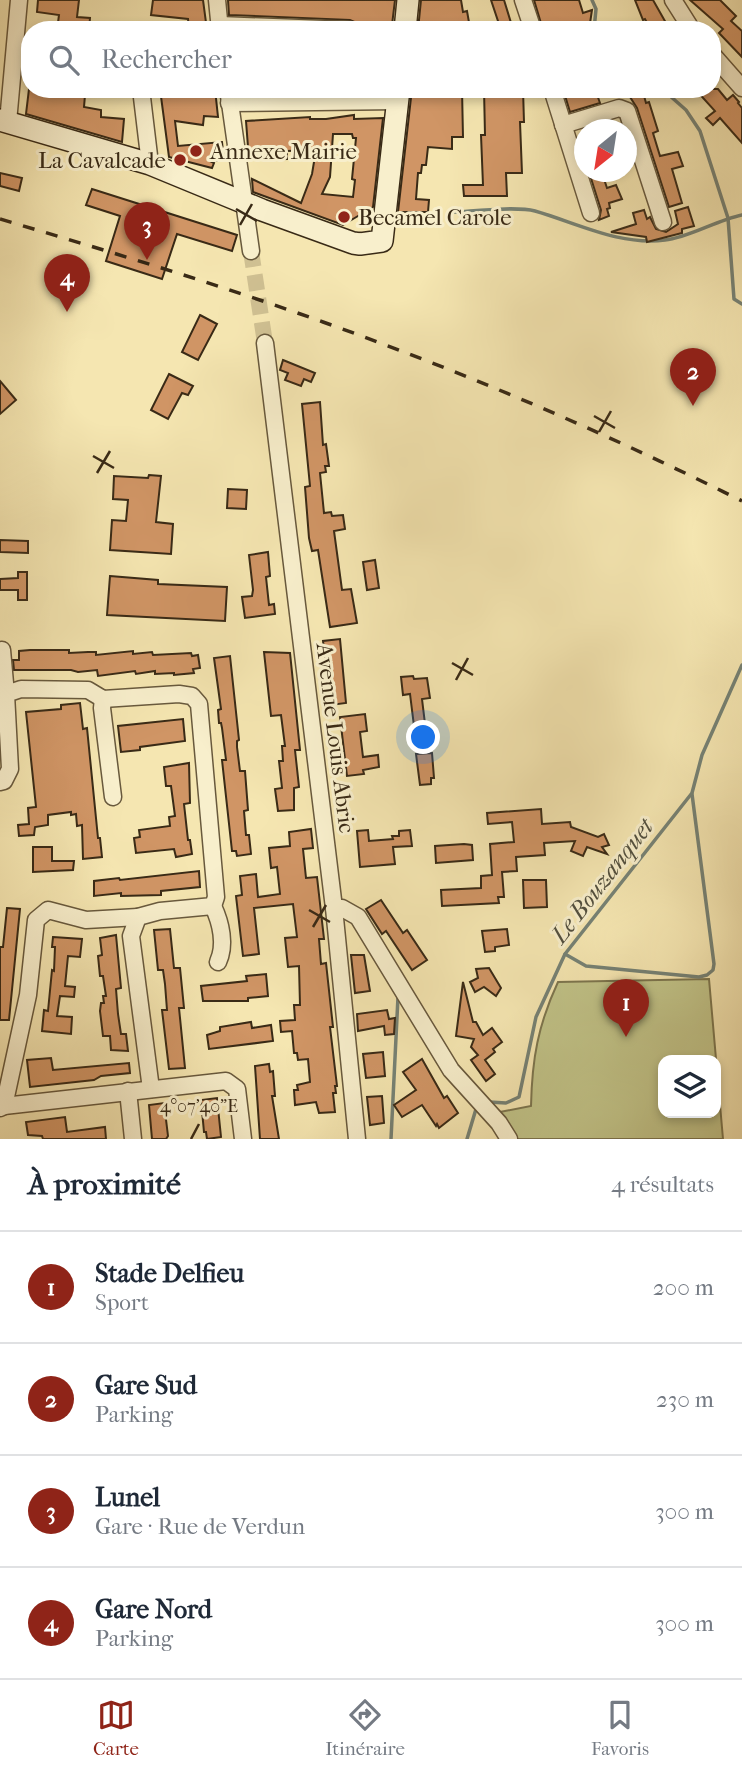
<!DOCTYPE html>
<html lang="fr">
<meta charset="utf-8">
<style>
:root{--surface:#fff;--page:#f6f6f7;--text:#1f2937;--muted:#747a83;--line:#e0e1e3;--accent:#8f2418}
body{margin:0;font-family:"IM FELL French Canon",serif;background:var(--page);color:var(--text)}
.controls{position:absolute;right:21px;bottom:21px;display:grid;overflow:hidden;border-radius:14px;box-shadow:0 4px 10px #0003}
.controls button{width:63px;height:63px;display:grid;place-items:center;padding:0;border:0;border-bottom:2px solid var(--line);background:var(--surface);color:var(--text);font:35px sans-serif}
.compass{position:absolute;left:574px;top:119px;width:63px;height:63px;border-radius:50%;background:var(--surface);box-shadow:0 4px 10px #0003;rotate:210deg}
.you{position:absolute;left:424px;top:738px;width:24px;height:24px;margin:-18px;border:5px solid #fff;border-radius:50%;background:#1a73e8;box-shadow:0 0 0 10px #1a73e833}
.badge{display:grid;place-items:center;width:46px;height:46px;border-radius:50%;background:var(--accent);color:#fff;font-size:23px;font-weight:700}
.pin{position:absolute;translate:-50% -58px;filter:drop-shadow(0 2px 4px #0008)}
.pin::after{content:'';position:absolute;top:37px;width:24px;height:21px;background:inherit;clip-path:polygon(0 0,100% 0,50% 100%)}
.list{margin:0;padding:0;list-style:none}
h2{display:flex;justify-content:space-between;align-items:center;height:91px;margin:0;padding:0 28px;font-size:30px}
h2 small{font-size:23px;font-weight:400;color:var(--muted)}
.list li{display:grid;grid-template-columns:46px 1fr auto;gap:21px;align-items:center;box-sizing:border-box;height:112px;padding:0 28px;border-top:2px solid var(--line)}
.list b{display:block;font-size:26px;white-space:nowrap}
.list p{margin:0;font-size:23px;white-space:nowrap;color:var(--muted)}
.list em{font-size:23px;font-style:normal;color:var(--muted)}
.icon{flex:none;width:38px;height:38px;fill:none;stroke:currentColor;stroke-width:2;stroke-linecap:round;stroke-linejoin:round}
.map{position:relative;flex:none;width:742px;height:1139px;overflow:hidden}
.search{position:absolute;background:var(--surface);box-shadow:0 4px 10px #0003;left:21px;right:21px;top:21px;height:77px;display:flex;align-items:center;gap:18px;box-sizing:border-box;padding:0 24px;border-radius:28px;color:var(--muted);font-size:26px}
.sheet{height:539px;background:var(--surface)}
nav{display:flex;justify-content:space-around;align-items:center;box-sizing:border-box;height:98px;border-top:2px solid var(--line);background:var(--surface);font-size:19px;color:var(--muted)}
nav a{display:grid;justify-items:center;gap:4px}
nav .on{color:var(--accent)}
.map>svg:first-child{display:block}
.green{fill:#c1c388;stroke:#7d764f;stroke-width:2;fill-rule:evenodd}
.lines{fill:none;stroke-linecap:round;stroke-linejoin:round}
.stream{stroke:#768275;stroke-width:3.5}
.building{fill:#d09565;stroke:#392a16;stroke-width:2;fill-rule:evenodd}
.street-tunnel{stroke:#cfc092;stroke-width:16;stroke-dasharray:16 8;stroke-linecap:butt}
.street-casing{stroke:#68593d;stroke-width:19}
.secondary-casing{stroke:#392a16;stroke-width:24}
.street{stroke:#f8efcc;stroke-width:16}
.secondary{stroke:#f8efcc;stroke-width:21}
.rail{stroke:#392a16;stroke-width:3.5;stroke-dasharray:12 12;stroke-linecap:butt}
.ticks{fill:none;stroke:#392a16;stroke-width:2.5}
.poi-dot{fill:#8f2418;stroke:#f8efcc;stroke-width:2.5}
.labels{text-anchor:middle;stroke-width:6;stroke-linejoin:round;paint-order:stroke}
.poi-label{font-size:23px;fill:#392a16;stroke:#f8efcc;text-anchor:start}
.street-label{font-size:23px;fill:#392a16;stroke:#f8efcc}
.water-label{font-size:24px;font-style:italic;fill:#524f3e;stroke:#f8efcc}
.ticks-label{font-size:18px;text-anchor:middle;fill:#392a16;stroke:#f8efcc;stroke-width:6;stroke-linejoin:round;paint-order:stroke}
</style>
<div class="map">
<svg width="742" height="1139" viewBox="0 0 742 1139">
<rect width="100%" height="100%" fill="#f5e6b1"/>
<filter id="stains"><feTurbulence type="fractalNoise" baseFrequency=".00286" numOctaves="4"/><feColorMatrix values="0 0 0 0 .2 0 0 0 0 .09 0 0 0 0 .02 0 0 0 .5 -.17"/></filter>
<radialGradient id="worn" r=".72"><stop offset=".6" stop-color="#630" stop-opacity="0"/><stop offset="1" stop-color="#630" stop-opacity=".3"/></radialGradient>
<path class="green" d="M709,979l14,160h-206l-17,-27 31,-6c1,-47 7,-81 27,-124zM663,1060h53v53h-53z"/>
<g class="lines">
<g class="stream">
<path d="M592,0l4,9 -2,21"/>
<path d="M658,89l11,6 17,15 14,21 28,87 6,81 8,5"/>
<path d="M454,212c20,-1 62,-6 81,-1 42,12 85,35 130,29 23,-2 52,-20 77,-25"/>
<path d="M565,954l21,12 113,11 8,-2 6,-5 1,-6 -22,-170"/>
<path d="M489,1102l17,1 13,-6 17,-80 29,-63 127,-161 10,-38 40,-90"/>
<path d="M391,1139l7,-142"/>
<path d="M467,1139l9,-30"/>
</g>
</g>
<g class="building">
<path d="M38,0h41l-2,17 13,1 -1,12h-32l2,-15 -22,-3z"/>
<path d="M153,0h50l4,30h-18l-1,-11 -37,-4z"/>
<path d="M228,0h167l-3,25 -33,-1 -9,-4 -121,-5z"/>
<path d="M421,0h40l2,12 4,-1 3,17h-6l1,2h-47z"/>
<path d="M491,0h13l8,26 8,-2 2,6h-21z"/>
<path d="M534,0h45l4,13 9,-3 -3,20h-46z"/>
<path d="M635,0h18l17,30h-19l-6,-11 -2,1z"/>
<path d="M690,0h30l16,16 -5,5 11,10v26l-23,-24 4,-4z"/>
<path d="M29,89h24v2l32,4 -1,12 17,3v7l23,2 -2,23 -96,-28z"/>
<path d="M160,89h55l3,28 -14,-1 -1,9 -28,-4 3,25 44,-4 2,19h-14l4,2 -2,5 -43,-11z"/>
<path d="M412,89h50l1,48h-11v12l-24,-2 -2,18h-4l-1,8h-3l-2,26 13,1 -1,12h-30z"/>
<path d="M484,89h39l1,33h-4l2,51h-16l1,23h-43l-1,-11h20l-2,-50h4z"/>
<path d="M563,89h32l5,14 -30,9z"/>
<path d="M695,89h23l9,11 6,-5 6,7 -1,1 4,5v35l-22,-25 -7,7 -7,-7 9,-7z"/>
<path d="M643,92l3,11 3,-1 9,29 -5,2 7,23 18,-4 5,14 -11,3 10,34 -13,4 -32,-99 -7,-11z"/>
<path d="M354,115v4l29,-1 -10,89 -30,18 -90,-33 -1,-13 49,24 11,-29 4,-24 -29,1v8l-38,1 -3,-39 64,-4v2h16zM333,134h19l1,4h3l-4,41 3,1 -2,17 -31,-3 8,-17z"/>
<path d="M589,172h5l2,6 7,-2 4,12 9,-3 6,14 -13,4 1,5 -3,1 2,7 -10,4 2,-10z"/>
<path d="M0,173l22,5 -3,13 -19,-5z"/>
<path d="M92,189l145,46 -5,16 -55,-17 -15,45 -56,-18 14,-45 -34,-11z"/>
<path d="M688,207l6,19 -12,3v4l-35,9 -1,-5 -35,-5 25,-8 -3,-11 11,-3 3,9 3,-2 6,12 10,3 12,-8 -3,-13z"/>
<path d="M200,315l17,9 -19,36 -16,-8z"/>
<path d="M283,360l32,13 -4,9 -7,-3 -3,7 -16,-6 3,-7 -8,-3z"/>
<path d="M169,374l24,12 -5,9 -6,-2 -14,26 -17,-9z"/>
<path d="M0,381l16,19 -16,14z"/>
<path d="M320,402l3,43 3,-1 3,22h-4l1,6 -6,1 4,40 7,-1 1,4 11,-1 2,14 -11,2 8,59 9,-1 6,34 -27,4 -12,-77 -6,1 -3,-13 -4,-51 5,-1 -8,-82z"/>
<path d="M149,475l12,1 -5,46 17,2 -2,30 -61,-4 2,-30 14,1 2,-21 -15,-1 1,-23 34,2z"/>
<path d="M228,489l19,1 -1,19 -19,-1z"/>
<path d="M0,540l28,1v12l-28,-1z"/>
<path d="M268,552l2,24 -4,1 3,28 5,-1 1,10 -30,4 -3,-21 10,-1 1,-6 -4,-35z"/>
<path d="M375,560l4,28 -12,2 -4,-28z"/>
<path d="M18,572h9v28h-9v-10h-18v-11l18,-1z"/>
<path d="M110,576l48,4v4l69,3 -2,34 -118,-6z"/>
<path d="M340,639l6,64 -15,2 -8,-64z"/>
<path d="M30,650h39v3l19,-1h8v3l37,-4v3l19,-2 1,3 38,-2 1,3 6,-1 2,13 -7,1 1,4 -20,2v-2l-19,1v-3l-19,3 -1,-3 -37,5 -1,-6 -19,2 -7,-2h-57l-1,-10h6v-9z"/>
<path d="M264,652l26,1 10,97h-5l4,37 -5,1v22l-16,1 -3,-22 7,-1 -3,-27h4l-1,-15h3l-4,-31 -10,1z"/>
<path d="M230,656l9,84 -2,1v6l3,24h5l3,39 -4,1 2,24h3l2,19 -14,2 -1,-5h-4l-10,-91h4l-4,-32 -1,-5h-2l-1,-13 3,-1 -7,-51z"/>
<path d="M413,676l1,3 13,-1 3,20 -8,1 4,33 -11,2 -5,-40 -7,1 -2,-18z"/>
<path d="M80,703l3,26 4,-1 11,110h2l2,19 -19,2 -1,-34 -5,1 -1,-12 -5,1v-3l-23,3v10l-13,2 -1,8 -15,1 -1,-11 11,-1 -1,-16 8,-1 -10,-95 35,-3v-4z"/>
<path d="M365,714l2,17 -7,1 3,25 15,-2 1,12 -16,3 1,4 -17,2 -7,-59z"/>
<path d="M183,719l2,22 -45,6v3l-19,2 -3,-26z"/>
<path d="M432,753l2,25h-3v6l-11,1 -4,-31z"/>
<path d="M189,763l1,40 -6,1 4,36h2l2,14 -16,3 -2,-8 -38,4 -2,-15 6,-1 -1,-7 31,-4 -1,-9 6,-1 -4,-30h-5l-2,-19z"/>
<path d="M541,809l1,15 28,-2 1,5 27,10 6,-3 5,11 -7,2 5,7 -20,-7 -4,9 -12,-5 4,-10 -31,2 1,12 -29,2 1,14 -15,1 2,25h-6l1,6 -57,3 -1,-16 40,-2v-12l11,-1 -2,-31 24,-2 -2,-20 -24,2 -1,-11z"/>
<path d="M311,829l2,19 -10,1 3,29 11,-1 7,62h-5l2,25 5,-1 7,64h-3l7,59h-2l1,7h-3l2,19 -16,1 -3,-11 -21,3 -1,-15h4l-1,-5 13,-3 -2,-23 -10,1 -1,-7h-3l-2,-22 -11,1 -1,-11 15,-1 -1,-15h6l-1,-39 -11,1 -3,-29 12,-1 -4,-33 -39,4 5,46 -16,2 -7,-60 6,-1 -2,-19 16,-2 2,23 22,-3 -3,-27 -6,1 -2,-20 21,-2 -1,-14z"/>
<path d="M368,830l1,11 24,-2 -1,-3h7v-5l11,-1 2,16 -19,1 2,17 -35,3 -3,-36z"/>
<path d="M464,844l8,1 1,15 -37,3 -1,-17z"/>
<path d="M33,847h19v14h22l-1,9 -40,2z"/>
<path d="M199,871l1,16 -39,4v4l-40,1v-3l-27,3v-15l25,-3 1,2z"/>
<path d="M523,880h23l1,27 -23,1z"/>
<path d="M381,900l22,33 4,-3 20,30 -15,10 -26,-39 -4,3 -16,-25z"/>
<path d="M7,908l13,1 -11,111h-9v-73h3z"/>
<path d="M170,929l4,39h6l4,40h-5l6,60 -16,1 -7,-59h5l-2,-26 -2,-14h-5l-4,-40z"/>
<path d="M507,929l2,16 -14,2v4l-10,1 -3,-21z"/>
<path d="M116,935l5,53 -5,1 2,25 3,20h5l2,17 -17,-1 -1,-14h-7l-3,-25 1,-8h3l-1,-7h3l-3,-20h-3l-2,-20 4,-1 -2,-17z"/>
<path d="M53,937l29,2 -2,18 -12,-1 -3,30 10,1 -1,10 -14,-1 -3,20 15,1 -1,17 -29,-3 2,-21 4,1 4,-41 2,1 1,-24h-3z"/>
<path d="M351,955h13l6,36 -15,2z"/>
<path d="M489,968l12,20 -5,8 -12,-9 -9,5 -5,-10 8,-4 -2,-9z"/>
<path d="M266,974l2,22 -20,2v3h-45l-2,-15 46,-5 -1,-5z"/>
<path d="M463,982l10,40h3l7,13 9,-7 10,14 -9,7 2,3 -10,8 10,14 -9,7 -15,-21 7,-5 -7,-8 3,-8 -18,-3z"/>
<path d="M387,1010l2,9 6,-1 -1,16 -9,1 -1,-9 -26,5 -1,-17z"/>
<path d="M251,1022l1,6 19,-3 2,16 -64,8 -2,-14 13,-4v-4z"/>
<path d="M383,1052l2,24 -19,2 -3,-24z"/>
<path d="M51,1058l2,12 76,-7 1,10 -29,3 -7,4 -64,7 -3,-27z"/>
<path d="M422,1059l22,39 3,-2 11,17 -19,15 -2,-4 -1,2 -14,-21 -20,12 -8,-12 22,-15 -13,-18z"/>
<path d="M269,1064l1,8 3,-1 2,25h-3l7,43h-19l-5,-73z"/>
<path d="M382,1096l2,27 -14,2 -3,-28z"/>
<path d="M217,1098l4,39 -14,2 -1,-7h-2l-3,-32z"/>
<path d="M164,1103l4,33 -2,3h-14l-3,-34z"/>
<path d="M65,1117l2,15 38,-5 1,12h-63l-1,-3 -14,-1 -2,-13z"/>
</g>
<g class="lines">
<path class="street-tunnel" d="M251,251l14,92"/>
<g class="street-casing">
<g id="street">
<path d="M217,0l3,30"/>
<path d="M523,0l10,30"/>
<path d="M673,0l19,30"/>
<path d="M220,25l130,5"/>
<path d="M712,54l30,34"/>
<path d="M141,89l9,75"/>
<path d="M228,89l23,162"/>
<path d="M552,89l39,124"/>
<path d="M229,103l169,-2"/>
<path d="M8,122l11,-122"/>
<path d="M563,125l56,-17 8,3 36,111"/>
<path d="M265,343l69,565 23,231"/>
<path d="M2,650l4,44"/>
<path d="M103,699l-1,9 11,89"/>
<path d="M0,782l4,-1 6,-12 -4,-75 15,-5 67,1 15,9 76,-5 13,2 7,8 17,193 -3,9 -53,5 -22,6 -7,19 20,153"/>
<path d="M213,906c8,17 13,39 5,56"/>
<path d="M334,908h8l16,9 93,153 48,53 10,16"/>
<path d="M128,1091l5,48"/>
<path d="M4,1106l222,-25 11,8 6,50"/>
<path d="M0,1108l4,-2 24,-111 8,-75 12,-10 38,10 52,-3"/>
</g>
</g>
<g class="secondary-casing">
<g id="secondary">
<path d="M405,30l3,-30"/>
<path d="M0,120l150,44 112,46 91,33 7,1 22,-3 17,-152"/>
</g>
</g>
<use href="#street" class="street"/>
<use href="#secondary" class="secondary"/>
<path class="rail" d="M0,219c108,32 217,65 323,103 143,51 283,111 419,179"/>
</g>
<path class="ticks" d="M236,209l21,12M240,225l12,-21M594,416l21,12M599,432l12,-21M93,456l21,12M97,473l13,-22M452,663l21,12M456,680l12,-22M309,910l21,12M313,927l13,-22M191,1139l8,-15"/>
<g class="poi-dot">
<circle cx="196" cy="151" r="7"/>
<circle cx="180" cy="160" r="7"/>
<circle cx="344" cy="217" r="7"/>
</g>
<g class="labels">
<g class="poi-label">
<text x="210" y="159">Annexe Mairie</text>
<text x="166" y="168" text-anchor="end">La Cavalcade</text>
<text x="358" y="225">Becamel Carole</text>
</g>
<g class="street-label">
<text transform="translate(336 738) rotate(83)" y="8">Avenue Louis Abric</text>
</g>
<g class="water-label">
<text transform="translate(602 881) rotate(-52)" y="8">Le Bouzanquet</text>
</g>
</g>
<g class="ticks-label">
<text x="199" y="1112">4°07'40"E</text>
</g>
<rect width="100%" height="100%" filter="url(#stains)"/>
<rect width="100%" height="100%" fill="url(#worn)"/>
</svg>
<div class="controls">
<button><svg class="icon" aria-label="layers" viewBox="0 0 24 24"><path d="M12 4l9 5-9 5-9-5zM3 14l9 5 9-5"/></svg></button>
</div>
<svg class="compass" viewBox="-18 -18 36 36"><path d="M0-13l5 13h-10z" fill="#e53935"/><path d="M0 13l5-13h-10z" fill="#747a83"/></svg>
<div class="you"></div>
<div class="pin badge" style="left:626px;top:1037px">1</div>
<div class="pin badge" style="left:693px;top:406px">2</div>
<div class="pin badge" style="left:147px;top:260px">3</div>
<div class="pin badge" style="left:67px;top:312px">4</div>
<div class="search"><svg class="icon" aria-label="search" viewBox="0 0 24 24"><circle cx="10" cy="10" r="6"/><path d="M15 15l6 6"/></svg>Rechercher</div>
</div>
<section class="sheet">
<h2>À proximité<small>4 résultats</small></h2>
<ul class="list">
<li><span class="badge">1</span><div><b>Stade Delfieu</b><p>Sport</p></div><em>200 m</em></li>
<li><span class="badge">2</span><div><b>Gare Sud</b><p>Parking</p></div><em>230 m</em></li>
<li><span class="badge">3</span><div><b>Lunel</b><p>Gare · Rue de Verdun</p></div><em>300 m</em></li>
<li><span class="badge">4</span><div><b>Gare Nord</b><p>Parking</p></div><em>300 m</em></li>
</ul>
</section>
<nav>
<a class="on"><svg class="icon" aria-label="map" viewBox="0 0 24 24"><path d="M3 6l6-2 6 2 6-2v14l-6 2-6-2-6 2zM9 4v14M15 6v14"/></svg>Carte</a>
<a><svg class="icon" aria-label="directions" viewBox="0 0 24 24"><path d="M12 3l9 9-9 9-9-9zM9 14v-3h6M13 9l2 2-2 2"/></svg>Itinéraire</a>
<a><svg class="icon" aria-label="saved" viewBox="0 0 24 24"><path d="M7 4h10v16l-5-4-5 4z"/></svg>Favoris</a>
</nav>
